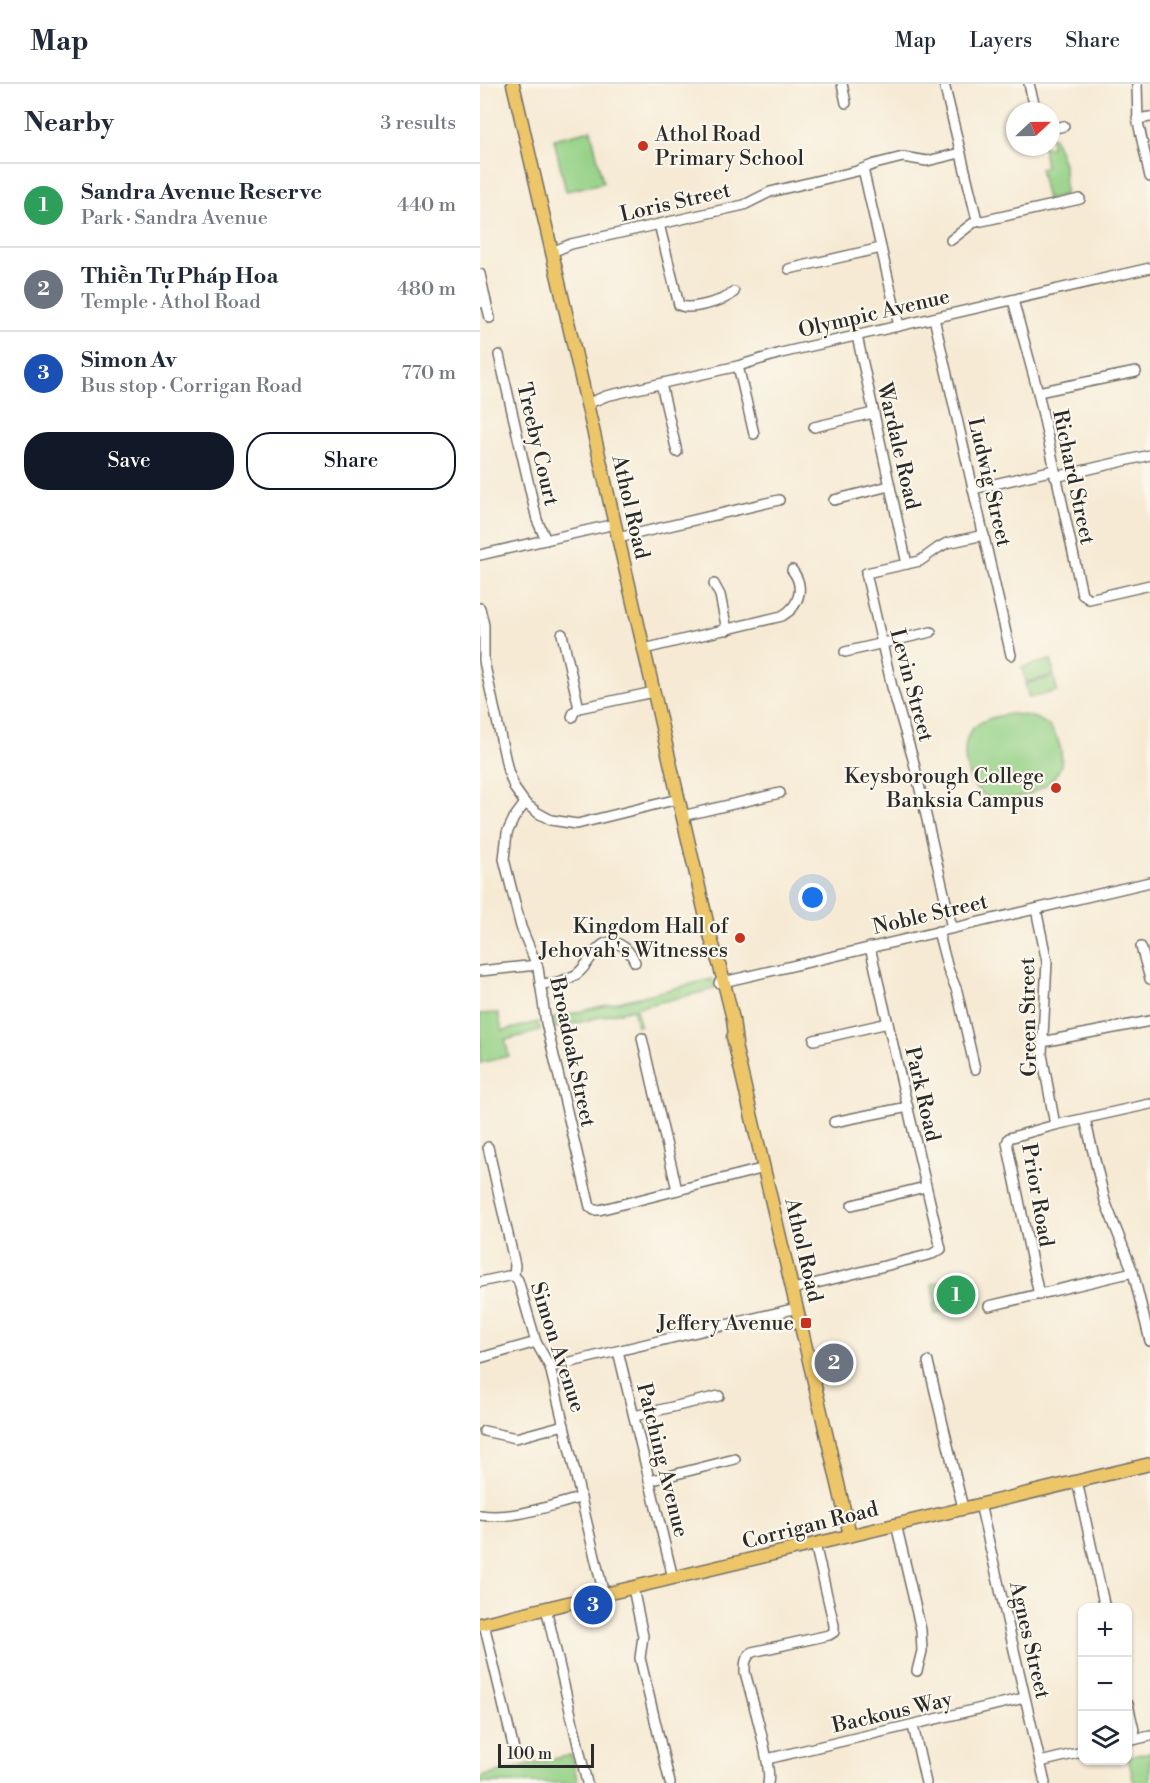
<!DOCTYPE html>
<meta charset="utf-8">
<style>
:root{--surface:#fff;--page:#f2f2f3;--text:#1f2937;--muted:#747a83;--line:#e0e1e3;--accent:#111827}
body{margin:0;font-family:"Libre Bodoni",serif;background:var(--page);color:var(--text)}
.controls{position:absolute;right:18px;bottom:18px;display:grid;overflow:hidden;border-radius:12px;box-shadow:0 2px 4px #0004}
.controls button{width:54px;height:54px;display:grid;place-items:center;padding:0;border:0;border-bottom:2px solid var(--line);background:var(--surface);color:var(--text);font:30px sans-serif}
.compass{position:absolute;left:526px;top:18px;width:54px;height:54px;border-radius:50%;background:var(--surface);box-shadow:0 2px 4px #0004;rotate:68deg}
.scale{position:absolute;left:18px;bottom:15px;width:96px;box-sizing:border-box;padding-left:6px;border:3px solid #2b2b2b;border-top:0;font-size:16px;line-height:21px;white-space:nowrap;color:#2b2b2b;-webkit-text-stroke:4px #fbf7ec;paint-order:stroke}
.you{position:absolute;left:333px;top:814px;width:21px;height:21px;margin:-15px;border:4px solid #fff;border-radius:50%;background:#1a73e8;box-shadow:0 0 0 9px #1a73e833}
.badge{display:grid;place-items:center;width:39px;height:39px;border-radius:50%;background:var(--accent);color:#fff;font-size:20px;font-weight:700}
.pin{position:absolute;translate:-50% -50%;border:3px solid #fff;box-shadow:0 2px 6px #0006}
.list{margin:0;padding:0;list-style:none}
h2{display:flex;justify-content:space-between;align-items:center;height:78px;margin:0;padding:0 24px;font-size:26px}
h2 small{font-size:20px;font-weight:400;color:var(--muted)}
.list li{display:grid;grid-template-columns:39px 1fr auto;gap:18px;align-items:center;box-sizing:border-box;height:84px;padding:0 24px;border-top:2px solid var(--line)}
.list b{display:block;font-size:22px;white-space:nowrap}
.list p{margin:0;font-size:20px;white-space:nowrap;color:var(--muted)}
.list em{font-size:20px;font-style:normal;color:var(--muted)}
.actions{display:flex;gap:12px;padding:18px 24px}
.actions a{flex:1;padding:14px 0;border:2px solid var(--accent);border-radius:24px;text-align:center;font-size:21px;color:var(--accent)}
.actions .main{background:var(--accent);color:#fff}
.icon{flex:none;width:33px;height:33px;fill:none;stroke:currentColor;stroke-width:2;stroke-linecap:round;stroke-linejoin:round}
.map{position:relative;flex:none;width:670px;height:1699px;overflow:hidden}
header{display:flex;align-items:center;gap:36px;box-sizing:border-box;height:84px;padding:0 30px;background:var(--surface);border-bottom:2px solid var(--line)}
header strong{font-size:28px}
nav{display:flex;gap:33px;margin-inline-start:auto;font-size:21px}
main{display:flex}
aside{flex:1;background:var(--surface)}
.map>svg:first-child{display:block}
.green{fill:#96d287;stroke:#607e59;stroke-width:1.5}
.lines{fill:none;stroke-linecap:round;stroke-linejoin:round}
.minor-casing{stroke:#726e66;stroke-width:12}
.major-casing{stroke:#726e66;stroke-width:15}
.minor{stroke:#fff;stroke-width:9}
.major{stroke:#ecc669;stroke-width:12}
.poi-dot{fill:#c8321e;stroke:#fbf7ec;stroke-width:2}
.labels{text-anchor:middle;stroke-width:4.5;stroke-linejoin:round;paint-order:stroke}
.poi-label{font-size:21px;fill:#2b2b2b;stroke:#fbf7ec;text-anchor:end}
.street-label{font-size:21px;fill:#2b2b2b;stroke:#fbf7ec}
</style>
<header>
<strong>Map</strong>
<nav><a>Map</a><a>Layers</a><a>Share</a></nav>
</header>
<main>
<aside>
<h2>Nearby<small>3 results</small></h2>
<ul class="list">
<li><span class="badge" style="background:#2e9e5b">1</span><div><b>Sandra Avenue Reserve</b><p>Park · Sandra Avenue</p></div><em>440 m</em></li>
<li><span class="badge" style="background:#6b7280">2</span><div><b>Thiền Tự Pháp Hoa</b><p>Temple · Athol Road</p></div><em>480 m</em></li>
<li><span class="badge" style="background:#1a4fb4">3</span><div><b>Simon Av</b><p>Bus stop · Corrigan Road</p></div><em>770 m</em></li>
</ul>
<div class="actions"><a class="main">Save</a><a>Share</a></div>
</aside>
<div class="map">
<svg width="670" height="1699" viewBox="0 0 670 1699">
<rect width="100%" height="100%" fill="#fbf7ec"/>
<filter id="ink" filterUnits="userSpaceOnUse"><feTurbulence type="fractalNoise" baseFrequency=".0167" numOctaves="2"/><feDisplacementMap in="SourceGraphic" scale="12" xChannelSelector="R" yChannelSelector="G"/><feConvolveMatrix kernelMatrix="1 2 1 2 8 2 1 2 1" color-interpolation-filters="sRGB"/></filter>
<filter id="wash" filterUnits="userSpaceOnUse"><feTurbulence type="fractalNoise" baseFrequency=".008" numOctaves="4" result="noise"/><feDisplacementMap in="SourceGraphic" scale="24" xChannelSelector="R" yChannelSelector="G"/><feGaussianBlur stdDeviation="1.35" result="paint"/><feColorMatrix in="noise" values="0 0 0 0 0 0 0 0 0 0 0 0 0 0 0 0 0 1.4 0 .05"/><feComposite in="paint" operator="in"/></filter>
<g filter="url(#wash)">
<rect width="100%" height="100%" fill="#f6ead4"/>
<g class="green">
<path d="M111,46l12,53 -37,8 -12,-52z"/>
<path d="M571,53h3l10,27 1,31 -18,4 -7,-30 6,-2 -3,-20h8z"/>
<path d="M571,576l3,15 -28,7 -4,-15z"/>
<path d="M574,593l3,14 -28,7 -4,-14z"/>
<path d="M531,630c12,1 25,2 35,10 13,10 21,35 11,49 -12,19 -44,30 -66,25 -23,-5 -33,-47 -21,-66 9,-13 27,-16 41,-18z"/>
<path d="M232,895l3,10 -79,19 4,17 -3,1 -4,-17 -78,19 -2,-10z"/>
<path d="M18,929l4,18 36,-9 2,9 -35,9 4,16 -29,7v-49z"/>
<path d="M489,1190l4,17 9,7 -2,7 -45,9 -2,-10 3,-1 -4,-19z"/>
<path d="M670,1668v31h-16l-6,-26z"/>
<path d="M91,1671l7,28h-98v-6z"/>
</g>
</g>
<g filter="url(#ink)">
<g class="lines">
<g class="minor-casing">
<g id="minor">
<path d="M362,0l4,19"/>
<path d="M464,0l33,136"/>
<path d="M549,0l7,27"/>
<path d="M657,0l1,38 12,55"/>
<path d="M657,35l13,-2"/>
<path d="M571,45l13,-3"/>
<path d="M383,85l36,157"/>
<path d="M179,140l20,81c10,6 46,-4 55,-13"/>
<path d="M471,156l26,-20 5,1 98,-22"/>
<path d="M72,168l19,-8 173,-39 26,-13 87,-21 18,-7 28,-7 24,4 33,-8"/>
<path d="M309,185l92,-21"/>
<path d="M0,190l6,28 -6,1"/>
<path d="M533,216l25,92 44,202 7,5 61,-14"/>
<path d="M6,218l4,16"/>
<path d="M454,234l77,337"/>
<path d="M377,252l50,228"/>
<path d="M19,271l38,165 9,20"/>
<path d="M258,282l16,68"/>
<path d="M181,300l16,68"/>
<path d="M558,308l98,-20"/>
<path d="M107,320l19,-8 132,-30 43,-13 369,-85"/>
<path d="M334,343l59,-14"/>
<path d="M575,393l95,-22"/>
<path d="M493,405l81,-19"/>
<path d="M354,416l55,-14"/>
<path d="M138,454l161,-38"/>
<path d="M0,471l135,-31"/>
<path d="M234,500l6,11 7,35"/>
<path d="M0,524l4,17v36l24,110 7,18 10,14 13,10 13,7 26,4 101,-25"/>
<path d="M82,550l17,74 75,-16"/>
<path d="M164,565l138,-33c18,-10 23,-30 10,-46"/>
<path d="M365,568l86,-20"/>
<path d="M92,633l2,-5 5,-4"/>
<path d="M45,719l-11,15 -7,15 -3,26 17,68 17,41 8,55 44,184 4,3h5l166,-42"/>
<path d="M202,732l98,-23"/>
<path d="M556,825l11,53 -5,92 13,71"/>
<path d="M472,844l-39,-169 -21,-72 -26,-114 54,-12 18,-13 9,-5 37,-8"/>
<path d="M458,847l10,38 9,22 18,78"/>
<path d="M661,863l9,32"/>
<path d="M0,887l57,-6"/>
<path d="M239,899l431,-101"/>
<path d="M60,900c13,-1 25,-2 37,-10 9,-7 13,-17 21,-25 14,-16 31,-1 37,13"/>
<path d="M162,954l35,152"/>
<path d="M334,956l74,-17"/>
<path d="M562,958l108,-21"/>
<path d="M605,1035l20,82 28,71 17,69"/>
<path d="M354,1038l74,-15"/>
<path d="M8,1063l27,118 -1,11 4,4 18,62 14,25 54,228"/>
<path d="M372,1121l73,-18"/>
<path d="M0,1198l28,-6h6"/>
<path d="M313,1205l139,-35 9,-5 -71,-302"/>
<path d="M559,1211l-32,-152 2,-5 46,-13 95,-21"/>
<path d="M509,1222l144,-34"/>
<path d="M138,1267l55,227"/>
<path d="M0,1274l56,-16"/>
<path d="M448,1278l35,146"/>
<path d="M70,1283l247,-59"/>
<path d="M154,1332l85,-20"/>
<path d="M4,1347l32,7 48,-13"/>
<path d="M169,1397l86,-22"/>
<path d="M597,1397l28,127"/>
<path d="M500,1420l65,279"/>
<path d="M0,1431c33,5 68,-9 100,-17"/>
<path d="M416,1440l25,106 1,21 -5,20"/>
<path d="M153,1504l10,48 -3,22 30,125"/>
<path d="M66,1524l41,175"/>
<path d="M4,1540l31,130"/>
<path d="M648,1620l8,35"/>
<path d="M433,1642l13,57"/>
<path d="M648,1657l22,-5"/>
<path d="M287,1675l257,-61"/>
<path d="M560,1678l42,-10"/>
<path d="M288,1699c5,-16 -18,-90 -23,-111 0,-9 0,-14 7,-20l77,-17 5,-3v-7l-19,-81"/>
</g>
</g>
<g class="major-casing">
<g id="major">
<path d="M33,0l188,812 10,43 9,28 13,52 3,25"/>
<path d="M253,953l117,498"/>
<path d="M0,1540l670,-160"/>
</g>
</g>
<use href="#minor" class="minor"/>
<use href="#major" class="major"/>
</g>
</g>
<g class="poi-dot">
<circle cx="163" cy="62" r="6"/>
<circle cx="576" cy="704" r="6"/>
<circle cx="260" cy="854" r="6"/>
<rect x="320" y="1233" width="12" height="12" rx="3"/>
</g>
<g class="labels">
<g class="poi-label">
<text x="175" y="57" text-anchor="start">Athol Road<tspan x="175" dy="24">Primary School</tspan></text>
<text x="564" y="699">Keysborough College<tspan x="564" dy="24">Banksia Campus</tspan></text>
<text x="248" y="849">Kingdom Hall of<tspan x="248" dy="24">Jehovah's Witnesses</tspan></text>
<text x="314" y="1246">Jeffery Avenue</text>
</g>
<g class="street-label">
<text transform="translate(195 118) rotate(-13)" y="7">Loris Street</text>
<text transform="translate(394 229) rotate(-13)" y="7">Olympic Avenue</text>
<text transform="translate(58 360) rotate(77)" y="7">Treeby Court</text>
<text transform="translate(419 362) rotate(77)" y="7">Wardale Road</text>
<text transform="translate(594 393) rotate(78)" y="7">Richard Street</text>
<text transform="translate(510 398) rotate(77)" y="7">Ludwig Street</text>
<text transform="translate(151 423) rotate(77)" y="7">Athol Road</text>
<text transform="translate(432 601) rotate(75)" y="7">Levin Street</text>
<text transform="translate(450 830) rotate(-13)" y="7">Noble Street</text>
<text transform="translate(548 933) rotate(-91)" y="7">Green Street</text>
<text transform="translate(93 968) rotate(78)" y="7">Broadoak Street</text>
<text transform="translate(443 1010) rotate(77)" y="7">Park Road</text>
<text transform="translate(558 1111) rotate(80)" y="7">Prior Road</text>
<text transform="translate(324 1166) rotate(77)" y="7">Athol Road</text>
<text transform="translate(78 1263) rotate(72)" y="7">Simon Avenue</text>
<text transform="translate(183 1376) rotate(76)" y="7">Patching Avenue</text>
<text transform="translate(330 1441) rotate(-14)" y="7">Corrigan Road</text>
<text transform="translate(550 1556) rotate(77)" y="7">Agnes Street</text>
<text transform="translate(412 1628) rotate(-13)" y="7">Backous Way</text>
</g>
</g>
</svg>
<div class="controls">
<button>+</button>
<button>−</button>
<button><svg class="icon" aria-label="layers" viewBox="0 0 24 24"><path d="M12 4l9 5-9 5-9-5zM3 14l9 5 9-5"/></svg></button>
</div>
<svg class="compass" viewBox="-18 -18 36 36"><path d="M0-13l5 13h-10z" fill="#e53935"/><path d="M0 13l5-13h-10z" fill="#747a83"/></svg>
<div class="scale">100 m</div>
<div class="you"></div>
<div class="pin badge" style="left:476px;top:1211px;background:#2e9e5b">1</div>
<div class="pin badge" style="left:354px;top:1279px;background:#6b7280">2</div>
<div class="pin badge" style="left:113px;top:1521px;background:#1a4fb4">3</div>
</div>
</main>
